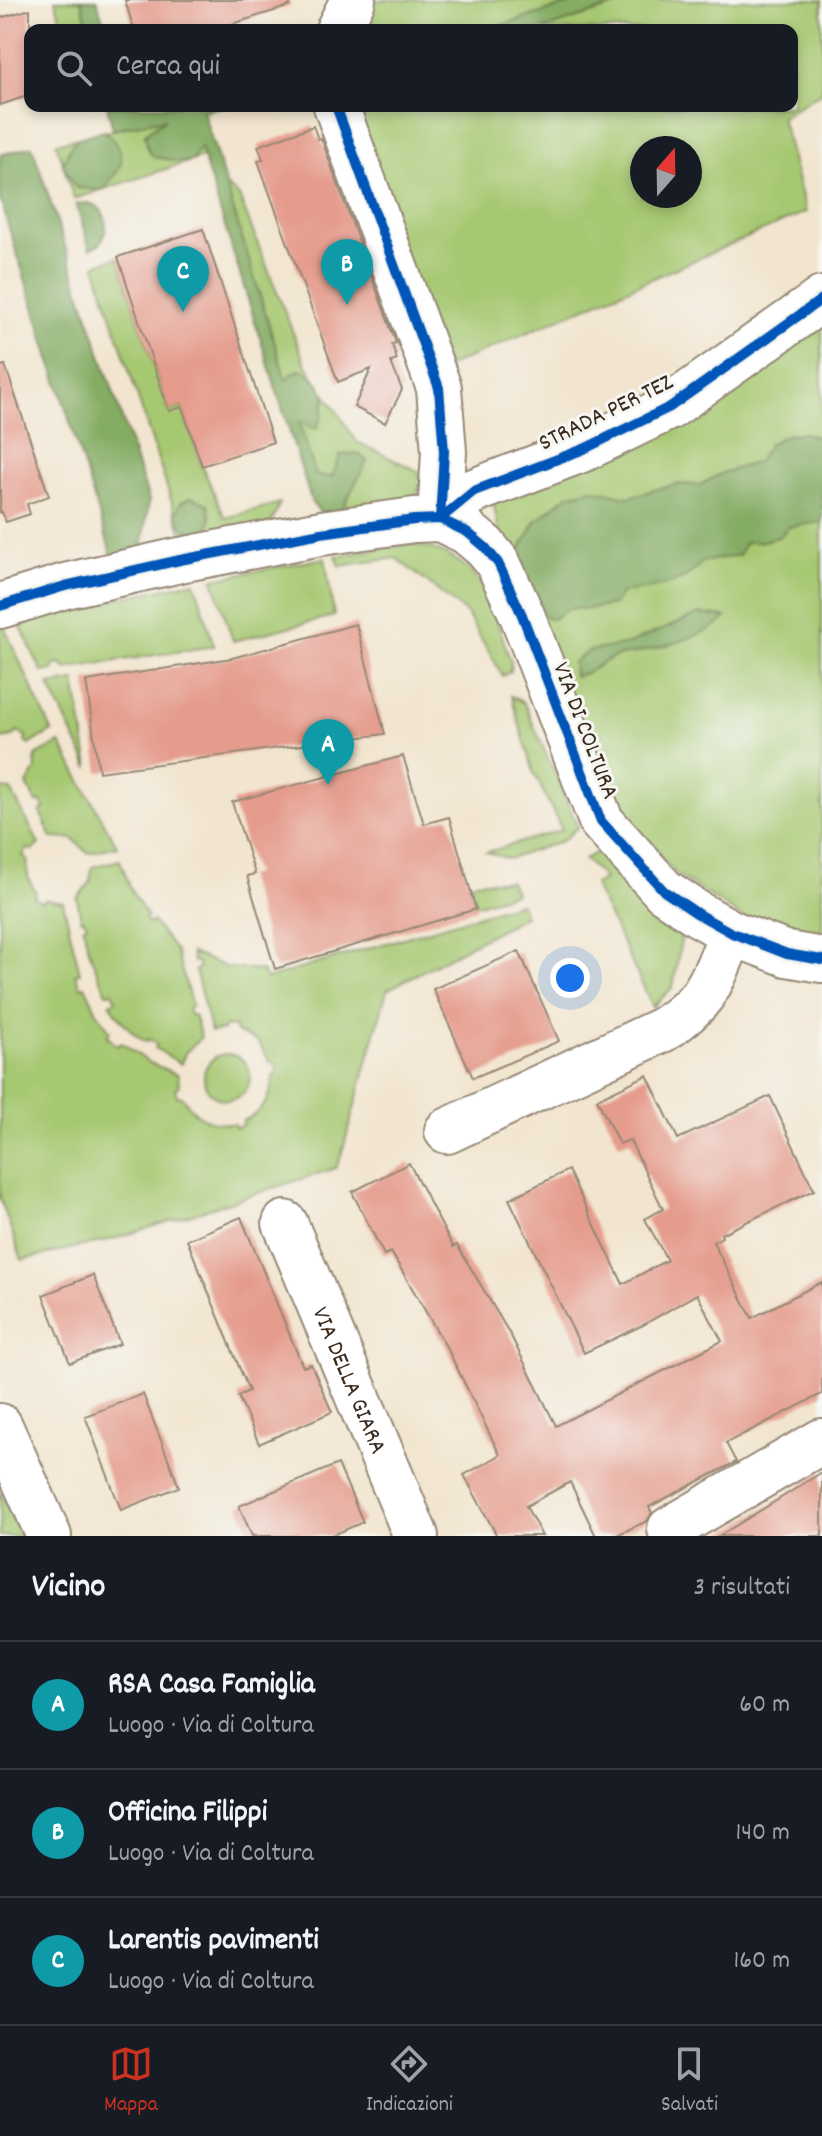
<!DOCTYPE html>
<html lang="it">
<meta charset="utf-8">
<style>
:root{--surface:#171b24;--page:#242831;--text:#f1f3f6;--muted:#9ea1a6;--line:#363941;--accent:#c8321e}
body{margin:0;font-family:Dekko,sans-serif;background:var(--page);color:var(--text)}
.compass{position:absolute;left:630px;top:136px;width:72px;height:72px;border-radius:50%;background:var(--surface);box-shadow:0 4px 12px #0003;rotate:20deg}
.you{position:absolute;left:570px;top:978px;width:28px;height:28px;margin:-20px;border:6px solid #fff;border-radius:50%;background:#1a73e8;box-shadow:0 0 0 12px #1a73e833}
.badge{display:grid;place-items:center;width:52px;height:52px;border-radius:50%;background:var(--accent);color:#fff;font-size:26px;font-weight:700}
.pin{position:absolute;translate:-50% -66px;filter:drop-shadow(0 2px 4px #0008)}
.pin::after{content:'';position:absolute;top:42px;width:28px;height:24px;background:inherit;clip-path:polygon(0 0,100% 0,50% 100%)}
.list{margin:0;padding:0;list-style:none}
h2{display:flex;justify-content:space-between;align-items:center;height:104px;margin:0;padding:0 32px;font-size:34px}
h2 small{font-size:26px;font-weight:400;color:var(--muted)}
.list li{display:grid;grid-template-columns:52px 1fr auto;gap:24px;align-items:center;box-sizing:border-box;height:128px;padding:0 32px;border-top:2px solid var(--line)}
.list b{display:block;font-size:30px;white-space:nowrap}
.list p{margin:0;font-size:26px;white-space:nowrap;color:var(--muted)}
.list em{font-size:26px;font-style:normal;color:var(--muted)}
.icon{flex:none;width:44px;height:44px;fill:none;stroke:currentColor;stroke-width:2;stroke-linecap:round;stroke-linejoin:round}
.map{position:relative;flex:none;width:822px;height:1536px;overflow:hidden}
.search{position:absolute;background:var(--surface);box-shadow:0 4px 12px #0003;left:24px;right:24px;top:24px;height:88px;display:flex;align-items:center;gap:20px;box-sizing:border-box;padding:0 28px;border-radius:16px;color:var(--muted);font-size:30px}
.sheet{height:488px;background:var(--surface)}
nav{display:flex;justify-content:space-around;align-items:center;box-sizing:border-box;height:112px;border-top:2px solid var(--line);background:var(--surface);font-size:22px;color:var(--muted)}
nav a{display:grid;justify-items:center;gap:4px}
nav .on{color:var(--accent)}
.map>svg:first-child{display:block}
.green{fill:#a6c871;stroke:#707948;stroke-width:2;fill-rule:evenodd}
.forest{fill:#84ac63;stroke:#606b40;stroke-width:2}
.building{fill:#e59c8d}
.lines{fill:none;stroke-linecap:round;stroke-linejoin:round}
.minor-casing{stroke:#968876;stroke-width:48}
.minor{stroke:#fff;stroke-width:44}
.cycleway-casing{stroke:#f6f6f2;stroke-width:15}
.cycleway{stroke:#0057b8;stroke-width:10}
.labels{text-anchor:middle;stroke-width:6;stroke-linejoin:round;paint-order:stroke}
.street-label{font-size:24px;fill:#3b2a1e;stroke:#f6f6f2}
</style>
<div class="map">
<svg width="822" height="1536" viewBox="0 0 822 1536">
<rect width="100%" height="100%" fill="#f6f6f2"/>
<filter id="ink" filterUnits="userSpaceOnUse"><feTurbulence type="fractalNoise" baseFrequency=".0125" numOctaves="2"/><feDisplacementMap in="SourceGraphic" scale="16" xChannelSelector="R" yChannelSelector="G"/><feConvolveMatrix kernelMatrix="1 2 1 2 8 2 1 2 1" color-interpolation-filters="sRGB"/></filter>
<filter id="wash" filterUnits="userSpaceOnUse"><feTurbulence type="fractalNoise" baseFrequency=".006" numOctaves="4" result="noise"/><feDisplacementMap in="SourceGraphic" scale="32" xChannelSelector="R" yChannelSelector="G"/><feGaussianBlur stdDeviation="1.8" result="paint"/><feColorMatrix in="noise" values="0 0 0 0 0 0 0 0 0 0 0 0 0 0 0 0 0 1.4 0 .05"/><feComposite in="paint" operator="in"/></filter>
<g filter="url(#wash)">
<rect width="100%" height="100%" fill="#f2e5cf"/>
<g class="green">
<path d="M55,0h26l8,30h-25z"/>
<path d="M363,0h220l-97,30h-139z"/>
<path d="M633,0h189v92l-41,25 25,95 -359,155 -97,-261h442v-76h-251zM642,148h48v48h-48z"/>
<path d="M190,113l13,44 -129,42 -18,-56z"/>
<path d="M225,185l14,11 66,167 52,79 61,29 4,9 -5,15 -14,6 -81,13 -10,-11 11,-3z"/>
<path d="M118,257l51,154 13,-4 20,59 23,52 55,-15 -10,22 -85,18 -90,-278z"/>
<path d="M822,308v634l-68,-17 -78,-51 -56,-64 -119,-268 -9,-46z"/>
<path d="M410,544c76,12 78,56 101,118l-1,10 -7,4 -37,-63 -70,-55 -56,8 -4,-10z"/>
<path d="M325,558l9,58 -101,25 -20,-62z"/>
<path d="M195,582l19,64 -150,23 -1,-5 -9,1v5l-12,2 -23,-49 68,-18z"/>
<path d="M4,627l48,104 -23,14 -4,-3 1,-6 -9,-4 -4,5 -13,2v-111z"/>
<path d="M75,681l14,87 -40,-83z"/>
<path d="M511,696l13,7 54,124 -16,14 -53,18 -22,-7 75,-22 -28,-57z"/>
<path d="M60,743l57,103 -29,7 -15,-14 -21,-1 -12,-26 4,-4 -4,-7 -4,2 -9,-19 9,-15 -1,-13z"/>
<path d="M2,789l9,1 28,54 -6,6 -6,-1 -4,7 5,4c-2,13 0,21 8,32l-2,5 7,5 4,-3 18,3 17,71 -5,1 6,13 4,-1 13,28 12,17 -3,5 10,10 5,-3 26,19 30,13 1,11 -4,3 2,7 6,1c12,21 27,27 51,27l1,4 8,-3 -1,-4c21,-8 30,-24 31,-46l5,-2 -3,-10h-4l-13,-21 -22,-10 -1,-5 -10,-1 -2,4 -12,2 -16,-62 4,-2 -2,-6h-4l-2,-9 35,14 36,4 4,8 254,-76 5,13 -138,74 -46,166 -5,12 -219,70 -95,22 -22,-62v-405z"/>
<path d="M601,850l82,79 -10,58 -20,20 -59,-122 11,-6 -21,-20z"/>
<path d="M120,860l12,32 15,24 -2,3 4,5 3,-3 24,30 16,55 -4,3 2,6h4l7,22 -16,16 -4,11 -26,-16 2,-4 -9,-5 -2,3c-15,-9 -27,-24 -36,-39l6,-3 -4,-8 -5,1c-11,-21 -19,-43 -24,-66l4,-2 -3,-6h-3l-4,-21 13,-15 2,-16z"/>
<path d="M482,881h28l5,12 -40,12 -7,-22z"/>
<circle cx="227" cy="1077" r="23"/>
<path d="M0,1491l20,45h-20z"/>
</g>
<g class="forest">
<path d="M81,0h16l9,30h-17z"/>
<path d="M583,0h50l-92,30h-55z"/>
<path d="M107,106h118l-22,5 83,269c17,-22 28,-2 40,15l-5,24 -5,10 -17,-7 17,54 16,1 8,-22 17,-2 10,8 -26,50 -19,3 -10,-11 -112,-356 -7,13c-8,3 -11,2 -19,1 -21,-5 -26,-1 -29,-27l20,-15 -52,10z"/>
<path d="M105,131c24,25 20,33 -2,59l-27,-2 -13,-23c8,-28 16,-28 42,-34z"/>
<path d="M32,146l117,354 -7,51 -30,5 -112,-357v-44z"/>
<path d="M88,203c20,4 21,24 13,40l-11,6 -14,-45z"/>
<path d="M803,433l19,6v83l-33,5 -10,10 -20,5h-14l-6,13 -37,7c-21,27 -49,24 -80,31l-8,12 -28,4 -15,-1 -19,11 -15,-5 -12,-37 -5,-27 16,-29 32,-26 24,-6 36,8 49,-13 23,1 22,-12 35,-11 13,-19 18,-9z"/>
<path d="M191,497l17,7 3,14 -4,16 -10,1 -16,-9 -5,-13 5,-11z"/>
<path d="M699,614l27,3c-12,17 -68,31 -90,36 -6,1 -13,1 -18,3 -16,4 -28,19 -44,20l-1,-14 16,-11 39,-7z"/>
</g>
<g id="blocks">
<g class="building">
<path d="M125,0h164l1,6 -77,24h-79z"/>
<path d="M30,9v86l-30,10v-87z"/>
<path d="M313,126l5,13 3,-1 75,205 -4,1 5,16 -6,2 11,28 -17,33 -31,-16 17,-38 -33,13 -80,-221 5,-2 -5,-13z"/>
<path d="M203,229l70,213 -71,24 -20,-59 -13,4 -51,-154z"/>
<path d="M5,365l44,131 -22,8 3,10 -24,8 -4,-10 -2,1v-147z"/>
<path d="M356,624l29,110 -286,38 -13,-91 146,-23z"/>
<path d="M403,756l21,68 25,-7 27,92 -201,60 -28,-93 8,-2 -23,-72z"/>
<path d="M519,951l40,90 -86,37 -40,-89z"/>
<path d="M647,1075l31,64 92,-43 44,94 -93,44 1,3 -9,5 39,76 70,-36v112l-96,49 10,19 -87,45 3,6 -5,8 -32,15h-19l-26,-54 -44,24 16,30h-45l-33,-61 36,-20 -52,-105 -57,-98 -7,3 -32,-63 57,-29 44,84 4,-2 54,91 45,90 166,-85 -25,-47 -54,31 -59,28 -75,-154 59,-29 55,114 44,-24 -22,-41 18,-10 -33,-69 -11,4 -22,-45z"/>
<path d="M241,1217l62,150 8,-3 21,48 -73,32 -21,-48 11,-5 -62,-151z"/>
<path d="M93,1275l27,69 -50,19 -27,-68z"/>
<path d="M143,1394l36,93 -58,23 -36,-94z"/>
<path d="M338,1464l25,58 -32,14h-79l-13,-30z"/>
<path d="M822,1472v64h-103l52,-32z"/>
</g>
</g>
</g>
<g filter="url(#ink)">
<use href="#blocks" fill-opacity="0" stroke="#968876" stroke-width="2"/>
<g class="lines">
<g class="minor-casing">
<g id="minor">
<path d="M338,30l15,-30"/>
<path d="M336,106l103,282 5,64 -4,67"/>
<path d="M440,519l34,-28 110,-42 86,-42 152,-108"/>
<path d="M0,606l65,-20 115,-26 141,-27 93,-13 26,-1 27,13 18,15 13,16 24,52 79,206 63,70 34,23 34,19 55,21 35,6"/>
<path d="M447,1131l217,-102c46,-30 47,-48 68,-96"/>
<path id="s1" d="M285,1223l131,313"/>
<path d="M0,1426l49,110"/>
<path d="M674,1536l-4,-7 152,-88"/>
</g>
</g>
<use href="#minor" class="minor"/>
<g class="cycleway-casing">
<g id="cycleway">
<path d="M336,106l103,282 5,64 -4,67"/>
<path d="M440,519l34,-28 110,-42 86,-42 152,-108"/>
<path d="M0,606l65,-20 115,-26 141,-27 93,-13 26,-1 27,13 18,15 13,16 24,52 79,206 63,70 34,23 34,19 55,21 35,6"/>
</g>
</g>
<use href="#cycleway" class="cycleway"/>
</g>
</g>
<g class="labels">
<g class="street-label">
<text transform="translate(605 411) rotate(-26)" y="8">STRADA PER TEZ</text>
<text transform="translate(587 730) rotate(69)" y="8">VIA DI COLTURA</text>
<text dy="8" stroke="none"><textPath href="#s1" startOffset="170">VIA DELLA GIARA</textPath></text>
</g>
</g>
</svg>
<svg class="compass" viewBox="-18 -18 36 36"><path d="M0-13l5 13h-10z" fill="#e53935"/><path d="M0 13l5-13h-10z" fill="#9ea1a6"/></svg>
<div class="you"></div>
<div class="pin badge" style="left:328px;top:785px;background:#0f9aa8">A</div>
<div class="pin badge" style="left:347px;top:305px;background:#0f9aa8">B</div>
<div class="pin badge" style="left:183px;top:312px;background:#0f9aa8">C</div>
<div class="search"><svg class="icon" aria-label="search" viewBox="0 0 24 24"><circle cx="10" cy="10" r="6"/><path d="M15 15l6 6"/></svg>Cerca qui</div>
</div>
<section class="sheet">
<h2>Vicino<small>3 risultati</small></h2>
<ul class="list">
<li><span class="badge" style="background:#0f9aa8">A</span><div><b>RSA Casa Famiglia</b><p>Luogo · Via di Coltura</p></div><em>60 m</em></li>
<li><span class="badge" style="background:#0f9aa8">B</span><div><b>Officina Filippi</b><p>Luogo · Via di Coltura</p></div><em>140 m</em></li>
<li><span class="badge" style="background:#0f9aa8">C</span><div><b>Larentis pavimenti</b><p>Luogo · Via di Coltura</p></div><em>160 m</em></li>
</ul>
</section>
<nav>
<a class="on"><svg class="icon" aria-label="map" viewBox="0 0 24 24"><path d="M3 6l6-2 6 2 6-2v14l-6 2-6-2-6 2zM9 4v14M15 6v14"/></svg>Mappa</a>
<a><svg class="icon" aria-label="directions" viewBox="0 0 24 24"><path d="M12 3l9 9-9 9-9-9zM9 14v-3h6M13 9l2 2-2 2"/></svg>Indicazioni</a>
<a><svg class="icon" aria-label="saved" viewBox="0 0 24 24"><path d="M7 4h10v16l-5-4-5 4z"/></svg>Salvati</a>
</nav>
